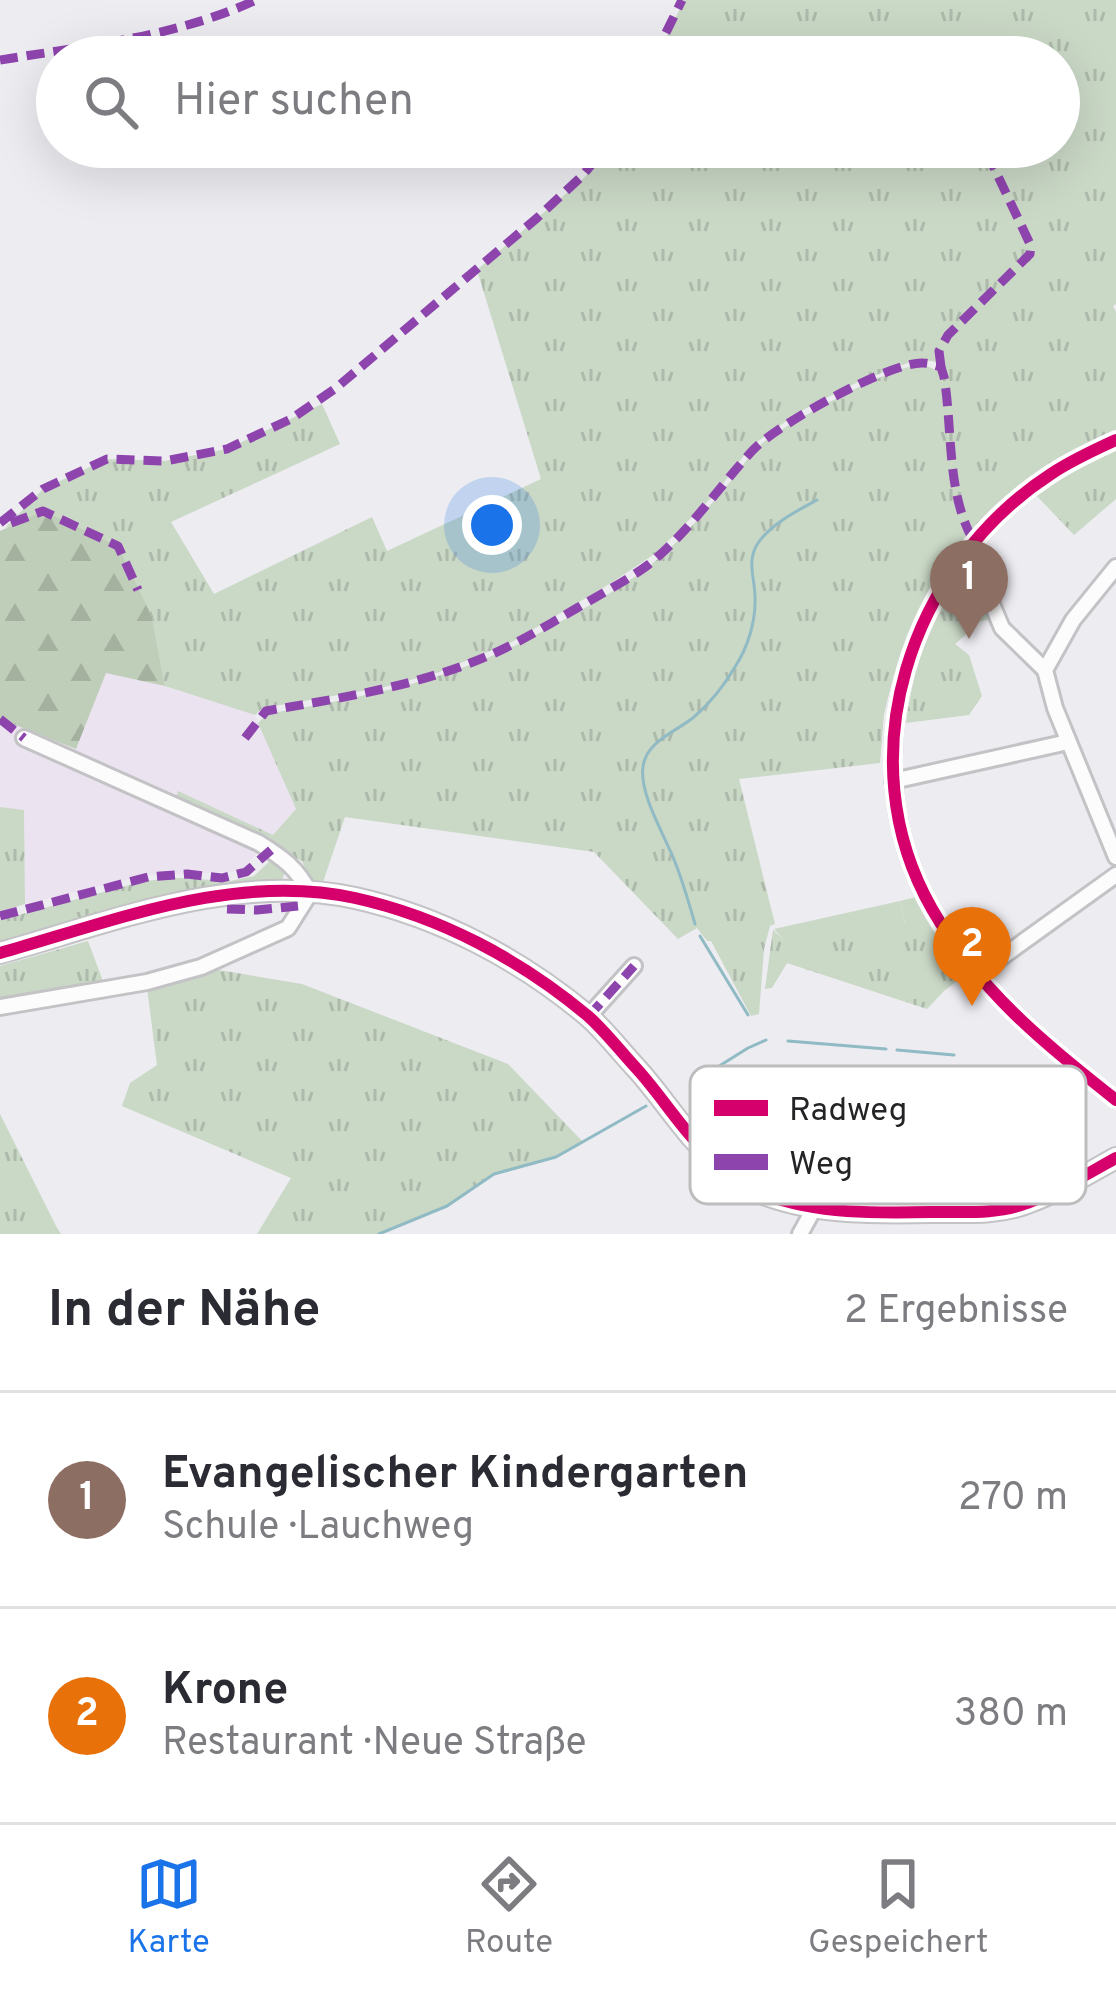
<!DOCTYPE html>
<html lang="de">
<meta charset="utf-8">
<style>
:root{--surface:#fff;--page:#f7f7f7;--text:#2b2b33;--muted:#7c7c81;--line:#e1e1e2;--accent:#1a73e8}
body{margin:0;font-family:Overpass,sans-serif;background:var(--page);color:var(--text)}
.you{position:absolute;left:492px;top:525px;width:42px;height:42px;margin:-30px;border:9px solid #fff;border-radius:50%;background:#1a73e8;box-shadow:0 0 0 18px #1a73e833}
.badge{display:grid;place-items:center;width:78px;height:78px;border-radius:50%;background:var(--accent);color:#fff;font-size:39px;font-weight:700}
.pin{position:absolute;translate:-50% -99px;filter:drop-shadow(0 3px 6px #0008)}
.pin::after{content:'';position:absolute;top:63px;width:42px;height:36px;background:inherit;clip-path:polygon(0 0,100% 0,50% 100%)}
.list{margin:0;padding:0;list-style:none}
h2{display:flex;justify-content:space-between;align-items:center;height:156px;margin:0;padding:0 48px;font-size:51px}
h2 small{font-size:39px;font-weight:400;color:var(--muted)}
.list li{display:grid;grid-template-columns:78px 1fr auto;gap:36px;align-items:center;box-sizing:border-box;height:216px;padding:0 48px;border-top:3px solid var(--line)}
.list b{display:block;font-size:45px;white-space:nowrap}
.list p{margin:0;font-size:39px;white-space:nowrap;color:var(--muted)}
.list em{font-size:39px;font-style:normal;color:var(--muted)}
.icon{flex:none;width:66px;height:66px;fill:none;stroke:currentColor;stroke-width:2;stroke-linecap:round;stroke-linejoin:round}
.map{position:relative;flex:none;width:1116px;height:1234px;overflow:hidden}
.search{position:absolute;background:var(--surface);box-shadow:0 12px 48px #0002;left:36px;right:36px;top:36px;height:132px;display:flex;align-items:center;gap:30px;box-sizing:border-box;padding:0 42px;border-radius:66px;color:var(--muted);font-size:45px}
.sheet{height:588px;background:var(--surface)}
nav{display:flex;justify-content:space-around;align-items:center;box-sizing:border-box;height:168px;border-top:3px solid var(--line);background:var(--surface);font-size:33px;color:var(--muted)}
nav a{display:grid;justify-items:center;gap:6px}
nav .on{color:var(--accent)}
.map>svg:first-child{display:block}
.industrial{fill:#ebe3f0}
.grass{fill:url(#grass-tufts)}
.forest{fill:url(#forest-firs)}
.garden{fill:#cad8c6}
.lines{fill:none;stroke-linecap:round;stroke-linejoin:round}
.stream{stroke:#90bac4;stroke-width:3}
.minor-casing{stroke:#c3c3c6;stroke-width:20}
.tertiary-casing{stroke:#c3c3c6;stroke-width:24}
.minor{stroke:#fcfcfd;stroke-width:14}
.tertiary{stroke:#fcfcfd;stroke-width:18}
.quiet{stroke:#8e44ad;stroke-width:9;stroke-dasharray:18 9;stroke-linecap:butt}
.cycleway-casing{stroke:#fff;stroke-width:20}
.cycleway{stroke:#d6006c;stroke-width:12}
.key{fill:#fff;stroke:#bdbdbe;stroke-width:3}
.key-label{font-size:33px;fill:#242427}
</style>
<div class="map">
<svg width="1116" height="1234" viewBox="0 0 1116 1234">
<defs>
<pattern id="grass-tufts" width="24" height="20" patternUnits="userSpaceOnUse" patternTransform="scale(3)"><rect width="24" height="20" fill="#cad8c6"/><path d="M3 7l-1-3M5 7V3M7 7l1-3M15 17l-1-3M17 17v-4M19 17l1-3" fill="none" stroke="#adb9aa"/></pattern>
<pattern id="forest-firs" width="22" height="20" patternUnits="userSpaceOnUse" patternTransform="scale(3)"><rect width="22" height="20" fill="#bfceb9"/><path d="M5 1l3.5 6h-7zM16 11l3.5 6h-7z" fill="#a4b19f"/></pattern>
</defs>
<rect width="100%" height="100%" fill="#ececf1"/>
<path class="industrial" d="M106,672l59,14 90,29 41,94 -52,59 -12,4 -85,3 -122,29 -1,-93 -24,-4v-88l76,30z"/>
<g class="grass">
<path d="M684,0h432v304l-3,2 3,6v122l-39,18 -126,111 -27,44 -28,67h-2l-10,40 -4,49 -141,16 36,145 -5,2 -6,23 -5,65 -8,2 -40,-75h-4l-10,-13 -19,11 -84,-87 -249,-35 -23,68 -12,-5 -8,-19 -127,-59 3,-11 95,44 23,-26 -38,-86 9,-9c105,-19 183,-32 278,-84 34,-18 71,-39 102,-62 31,-24 57,-55 82,-85 10,-11 18,-26 29,-36 21,-20 134,-82 162,-82 6,0 12,3 17,6v-9l-19,-3 -60,23 -57,29 -50,35 -35,47 -60,60 -45,30 -99,59 -73,30 -54,15 -122,21 -8,7 -90,-29 -13,-69 -14,-27 -95,-78 -38,16 38,-39 64,-30 58,2 62,-12 95,-45 18,40 -169,78 43,72 158,-77 15,34 154,-72 -64,-209 107,-92 25,-31h450v-90h-402z"/>
<path d="M1116,445v54l-42,36 -40,-42 18,-13z"/>
<path d="M972,574h2l17,45 -17,4 1,4 -20,17 14,11 13,41 -13,19 -63,8c8,-54 21,-113 66,-149z"/>
<path d="M0,807l24,3 1,94 -25,8z"/>
<path d="M271,860l15,9 -4,11 -16,7 -266,58v-25l144,-39 34,-3 52,3 24,-5z"/>
<path d="M920,896l29,52 19,25 -23,17 -18,19 -140,-46 -15,25 -7,1 8,-59 22,19 110,-26 -5,-22z"/>
<path d="M88,941l16,43 -104,18v-36z"/>
<path d="M213,969l89,15 206,80 76,79 -28,14 -62,17 -47,32 -68,28h-122l34,-56 -169,-72 8,-23 27,-18 -10,-77z"/>
<path d="M0,1114l56,112 5,8h-61z"/>
</g>
<path class="forest" d="M43,511l75,35 34,71 13,69 -59,-13 -30,76 -76,-30v-188z"/>
<path class="garden" d="M900,901l5,23 -111,26 -20,-21z"/>
<g class="lines">
<g class="stream">
<path d="M695,924c-6,-21 -12,-42 -20,-62 -10,-26 -36,-68 -32,-95 3,-26 33,-35 51,-50 15,-13 31,-33 41,-50 13,-20 21,-46 20,-70 0,-19 -9,-36 3,-54 14,-20 39,-32 59,-43"/>
<path d="M700,936l48,79"/>
<path d="M788,1041l98,8"/>
<path d="M897,1050l57,5"/>
<path d="M692,1083l56,-35 18,-8"/>
<path d="M379,1234l68,-28 47,-32 62,-17 90,-51"/>
</g>
<g class="minor-casing">
<g id="minor">
<path d="M1116,440c-22,10 -44,20 -65,34 -142,92 -205,285 -119,435 48,83 110,132 184,191"/>
<path d="M967,553l9,13 26,62 43,42"/>
<path d="M1116,567l-43,53 -28,50 10,38 61,149"/>
<path d="M893,781l175,-39"/>
<path d="M977,975l139,-100"/>
<path d="M0,1007l147,-25 54,-15 87,-39 22,-35c-13,-25 -27,-35 -51,-50l-235,-105"/>
<path d="M588,1017l46,-51"/>
<path d="M800,1234l15,-27"/>
</g>
</g>
<g class="tertiary-casing">
<path id="tertiary" d="M0,953c114,-32 235,-81 355,-55 86,19 166,62 233,118 18,16 33,36 49,53 29,32 50,70 84,96 13,10 29,24 45,30 54,20 115,18 171,17 30,0 62,2 90,-9 31,-11 60,-29 89,-45"/>
</g>
<use href="#minor" class="minor"/>
<use href="#tertiary" class="tertiary"/>
<g class="quiet">
<path d="M654,57l28,-57"/>
<path d="M0,60c86,-14 176,-23 256,-60"/>
<path d="M941,367l-2,-16 9,-16 82,-81 1,-8 -43,-91"/>
<path d="M0,523l43,-34 64,-30 58,2 62,-12 64,-30 45,-31 201,-170 45,-42 24,-29"/>
<path d="M11,523l32,-12 75,35 20,44"/>
<path d="M0,719l24,19"/>
<path d="M245,738l21,-27c76,-13 151,-25 222,-55 32,-14 60,-31 89,-48 24,-14 49,-27 71,-43 41,-33 70,-77 105,-115 23,-25 138,-89 170,-87 6,0 12,2 18,4l3,10c9,53 2,119 31,166"/>
<path d="M227,909l30,1 41,-4"/>
<path d="M0,916l148,-39 39,-3 35,4 24,-6 25,-22"/>
<path d="M588,1017l46,-51"/>
</g>
<g class="cycleway-casing">
<g id="cycleway">
<path d="M1116,440c-22,10 -44,20 -65,34 -142,92 -205,285 -119,435 48,83 110,132 184,191"/>
<path d="M0,953c114,-32 235,-81 355,-55 86,19 166,62 233,118 18,16 33,36 49,53 29,32 50,70 84,96 13,10 29,24 45,30 54,20 115,18 171,17 30,0 62,2 90,-9 31,-11 60,-29 89,-45"/>
</g>
</g>
<use href="#cycleway" class="cycleway"/>
</g>
<rect x="690" y="1066" width="396" height="138" rx="18" class="key"/>
<rect x="714" y="1100" width="54" height="16" fill="#d6006c"/>
<rect x="714" y="1154" width="54" height="16" fill="#8e44ad"/>
<g class="key-label">
<text x="789" y="1120">Radweg</text>
<text x="789" y="1174">Weg</text>
</g>
</svg>
<div class="you"></div>
<div class="pin badge" style="left:969px;top:639px;background:#8d6e63">1</div>
<div class="pin badge" style="left:972px;top:1006px;background:#e8710a">2</div>
<div class="search"><svg class="icon" aria-label="search" viewBox="0 0 24 24"><circle cx="10" cy="10" r="6"/><path d="M15 15l6 6"/></svg>Hier suchen</div>
</div>
<section class="sheet">
<h2>In der Nähe<small>2 Ergebnisse</small></h2>
<ul class="list">
<li><span class="badge" style="background:#8d6e63">1</span><div><b>Evangelischer Kindergarten</b><p>Schule · Lauchweg</p></div><em>270 m</em></li>
<li><span class="badge" style="background:#e8710a">2</span><div><b>Krone</b><p>Restaurant · Neue Straße</p></div><em>380 m</em></li>
</ul>
</section>
<nav>
<a class="on"><svg class="icon" aria-label="map" viewBox="0 0 24 24"><path d="M3 6l6-2 6 2 6-2v14l-6 2-6-2-6 2zM9 4v14M15 6v14"/></svg>Karte</a>
<a><svg class="icon" aria-label="directions" viewBox="0 0 24 24"><path d="M12 3l9 9-9 9-9-9zM9 14v-3h6M13 9l2 2-2 2"/></svg>Route</a>
<a><svg class="icon" aria-label="saved" viewBox="0 0 24 24"><path d="M7 4h10v16l-5-4-5 4z"/></svg>Gespeichert</a>
</nav>
